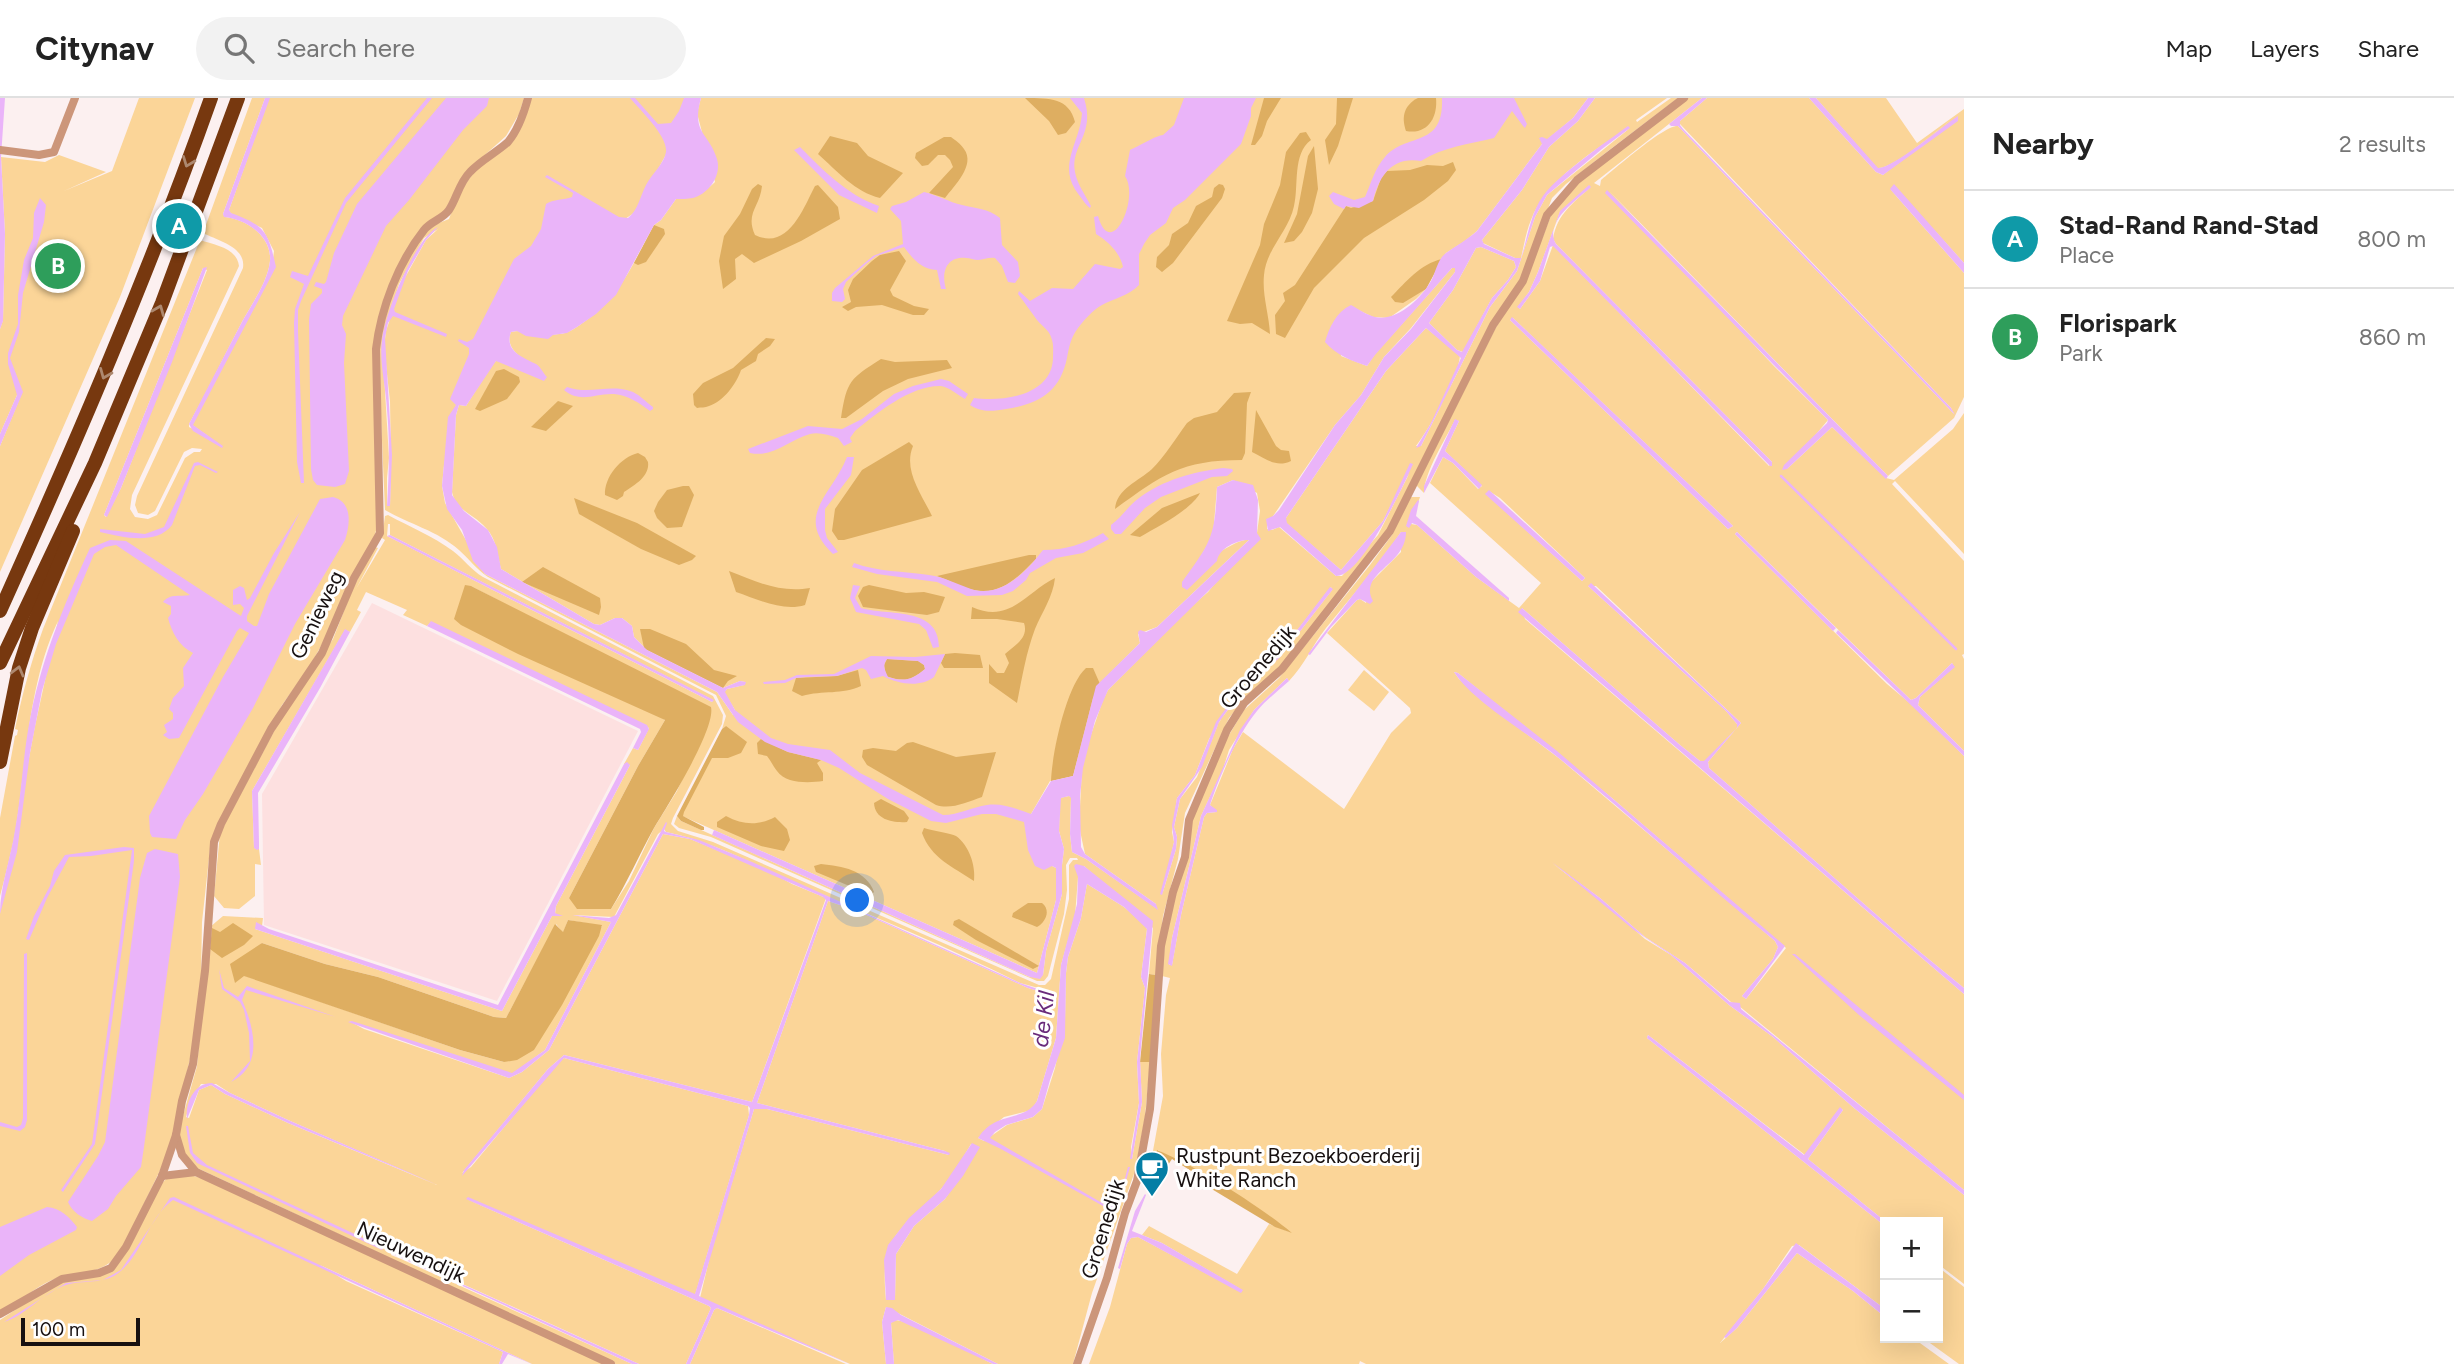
<!DOCTYPE html>
<meta charset="utf-8">
<style>
:root{--surface:#fff;--page:#f2f2f2;--text:#222;--muted:#767676;--line:#e0e0e0;--accent:#b45309}
body{margin:0;font-family:Figtree,sans-serif;background:var(--page);color:var(--text)}
.controls{position:absolute;right:21px;bottom:21px;display:grid;overflow:hidden;border-radius:0px;box-shadow:0 7px 28px #0002}
.controls button{width:63px;height:63px;display:grid;place-items:center;padding:0;border:0;border-bottom:2px solid var(--line);background:var(--surface);color:var(--text);font:35px sans-serif}
.scale{position:absolute;left:21px;bottom:18px;width:119px;box-sizing:border-box;padding-left:7px;border:4px solid #171010;border-top:0;font-size:19px;line-height:24px;white-space:nowrap;color:#171010;-webkit-text-stroke:5px #fff;paint-order:stroke}
.you{position:absolute;left:858px;top:803px;width:24px;height:24px;margin:-18px;border:5px solid #fff;border-radius:50%;background:#1a73e8;box-shadow:0 0 0 10px #1a73e833}
.badge{display:grid;place-items:center;width:46px;height:46px;border-radius:50%;background:var(--accent);color:#fff;font-size:23px;font-weight:700}
.pin{position:absolute;translate:-50% -50%;border:4px solid #fff;box-shadow:0 2px 7px #0006}
.list{margin:0;padding:0;list-style:none}
h2{display:flex;justify-content:space-between;align-items:center;height:91px;margin:0;padding:0 28px;font-size:30px}
h2 small{font-size:23px;font-weight:400;color:var(--muted)}
.list li{display:grid;grid-template-columns:46px 1fr auto;gap:21px;align-items:center;box-sizing:border-box;height:98px;padding:0 28px;border-top:2px solid var(--line)}
.list b{display:block;font-size:26px;white-space:nowrap}
.list p{margin:0;font-size:23px;white-space:nowrap;color:var(--muted)}
.list em{font-size:23px;font-style:normal;color:var(--muted)}
.icon{flex:none;width:38px;height:38px;fill:none;stroke:currentColor;stroke-width:2;stroke-linecap:round;stroke-linejoin:round}
.map{position:relative;flex:none;width:1964px;height:1266px;overflow:hidden}
header{display:flex;align-items:center;gap:42px;box-sizing:border-box;height:98px;padding:0 35px;background:var(--surface);border-bottom:2px solid var(--line)}
header strong{font-size:33px}
nav{display:flex;gap:38px;margin-inline-start:auto;font-size:24px}
.search{width:490px;height:63px;background:var(--page);display:flex;align-items:center;gap:18px;box-sizing:border-box;padding:0 24px;border-radius:38px;color:var(--muted);font-size:26px}
main{display:flex}
aside{flex:1;background:var(--surface)}
.map>svg:first-child{display:block}
.built{fill:#fde0e0}
.green{fill:#fbd598;fill-rule:evenodd}
.forest{fill:#deae61}
.water{fill:#eab4f9;fill-rule:evenodd}
.lines{fill:none;stroke-linecap:round;stroke-linejoin:round}
.stream{stroke:#eab4f9;stroke-width:2.5}
.minor{stroke:#cc967a;stroke-width:8}
.motorway{stroke:#77380f;stroke-width:14}
.oneway{stroke:#ad886f}
.labels{text-anchor:middle;stroke-width:6;stroke-linejoin:round;paint-order:stroke}
.street-label{font-size:21px;fill:#171010;stroke:#fff}
.poi-label{font-size:21px;fill:#171010;stroke:#fff;text-anchor:start}
.water-label{font-size:23px;font-style:italic;fill:#6a2b7b;stroke:#fff}
</style>
<header>
<strong>Citynav</strong>
<div class="search"><svg class="icon" aria-label="search" viewBox="0 0 24 24"><circle cx="10" cy="10" r="6"/><path d="M15 15l6 6"/></svg>Search here</div>
<nav><a>Map</a><a>Layers</a><a>Share</a></nav>
</header>
<main>
<div class="map">
<svg width="1964" height="1266" viewBox="0 0 1964 1266">
<rect width="100%" height="100%" fill="#fcf0f0"/>
<path class="built" d="M372,505l266,128 -141,270 -233,-76 -2,-131z"/>
<g class="green">
<path d="M139,0h56l-75,199 -120,275v-126l22,-53 -5,2 -17,39v-105l3,-9 2,-86 -4,-77 44,5 14,-7 47,17 -42,19 48,-20z"/>
<path d="M252,0h13l-42,116 2,3c21,2 47,19 45,44 -2,20 -17,41 -27,59 -18,34 -35,70 -54,104v3l19,9 -16,-11 79,-150 3,-24 -12,-23 -32,-15 -1,-3 40,-112h255l-5,16 -13,22 -39,35 -22,39 -25,22 -44,96 2,194 -3,13 -46,97 -21,37 -26,36 -71,135 -9,82 -1,54 -9,74 -24,104 -49,101c-25,24 -39,13 -67,25 -18,8 -34,23 -52,32v-399l35,-187 23,-105c-30,64 -31,137 -42,206 -4,23 -10,46 -16,69v-78l15,-82 2,-1 1,-5 -3,-1c7,-34 16,-67 28,-100l157,-389c15,5 37,8 39,26l-107,229 -2,14 5,8 13,2 9,-4 28,-57 9,-6h6l2,-3 -10,-1 -8,4 -29,59 -7,4 -10,-2 -3,-8 2,-9 106,-228c3,-21 -24,-27 -40,-35zM203,170l4,2 -86,218 -15,29 -2,-2z"/>
<path d="M530,0h159l-20,51 -35,64 -27,18 -43,-16 -108,190 -12,60 -2,21 3,17 40,71 232,118 16,23 2,-5 -11,-18 3,-3 17,-4 1,-3 -5,-1 -17,7 -76,-38 -13,-13 -2,-11 -10,-8h-7l-15,7 -6,-1 -93,-55c-4,-15 -4,-29 -15,-41 -12,-14 -30,-17 -34,-36l4,-77 3,-10 7,1 27,-43 3,-2h32c-11,-5 -23,-16 -17,-29 17,-4 36,6 54,1 7,-2 13,-7 19,-11 36,-25 50,-60 70,-97l7,-5 15,-21c18,-1 26,-5 39,-17l-18,-69 4,-15h887l-15,20 -31,26 -65,87 -12,10 -19,12 -20,36 -10,10 -27,19 -16,-1 -23,-11 -9,50 26,10 8,-12 77,-86h3v4l-44,56 -27,29 -23,38 -26,30 -68,100v4l5,1 7,-3 57,49h6l36,-41 31,-61 -9,13 -17,34 -42,49 -55,-47v-5l100,-147 40,-43 34,27c-1,22 -30,73 -44,91h5l69,-139 27,-36 18,-54 12,-22 83,-67c-34,20 -85,53 -99,92 -5,12 -7,25 -10,38h-6l-32,-15 -1,-3 40,-50 27,-43 29,-26 17,-23h72l-31,22 1,2 34,-24h7l-70,53 -42,33 -14,14 -30,80 -134,251 -106,136 -34,30 -19,23 -44,95 -7,46 -15,57 -7,59 -7,-1 4,-46 -69,-62 -6,11 -3,39 -14,49 -5,73 -19,63 -5,9 -28,7 -26,21 6,3 23,-16 26,-8 9,-8 13,-41 10,-47 1,-48 2,-16 13,-39 6,-34 37,23 21,18 2,4 -6,48 4,11 -8,74 2,41 -8,44 1,12 10,-57 -2,-40h10l-5,55 -10,54 -43,122 -19,71h-75l-112,-57 -4,15 4,42h-36l-150,-66 11,-46 43,-143h13l182,46 -4,-4 -188,-48 71,-202 30,10 170,77 19,5 -1,-3 -26,-7c-70,-35 -143,-65 -215,-96 -46,-19 -89,-45 -139,-55l-2,-3 -6,5 -44,83 -41,-2 38,7 -66,128 -33,24 -163,-53 15,8 145,49 13,-6 27,-22 114,-216 27,5 80,33 22,12 34,14 -74,204 -188,-47 -16,14 -86,104 9,-6 87,-105 6,-4 184,48 1,9 -54,180 -229,-96 243,107 2,2 -25,56h-47l-247,-112 -1,3 10,4 231,105h-16l-423,-198 -12,-15 -2,-21 18,-64 13,-139 13,-11 40,2 -1,8 -7,3 247,82 50,-95 3,-2 1,-8 74,-141 -6,-1 9,-16 5,2 11,-22 -218,-106 -4,4 -24,-11 4,-5 -41,-18 -9,18 4,2 -11,20 -5,-2 -93,161 2,57 5,1 2,16 -6,-1v32l-16,13 -15,-1 -10,-12 6,-63 62,-117 51,-77 20,-51 22,-41 3,1 -22,41 29,-49 -3,-2 3,-22 3,-1c22,12 45,21 65,36 11,8 18,19 30,26l230,119 10,19 -1,9 -49,94 -2,6 7,7 35,11 326,143h6l6,-6 18,-80v-34l4,-5h5l-1,-2h-7l-4,7 1,25 -3,24 -16,62 -4,5h-7l-326,-144 -32,-9 -5,-4 3,-8 4,5 349,156 13,-2 3,-24 16,-57v-29l2,-16 -5,-18 1,-33 9,-2 2,1 -1,37 2,18 14,7 70,49v-4l-71,-50 -6,-28 3,-58 4,-19 17,-49 5,-10 77,-78 23,-20 49,-59 3,-22 -3,-18 -24,-13 -16,7 -4,49 -11,18c24,1 26,-12 48,-15l-93,88 -19,7 2,9 -40,40 -27,93 -23,5 -19,33 21,52 4,2v32l-19,73 -357,-158 46,-89 -4,3 4,-13 -10,-21 -228,-118c-12,-8 -18,-17 -29,-27 -21,-19 -50,-26 -74,-40l-7,-163 10,-42 16,-39 18,-30 12,-11 15,-6 9,-25 17,-23 39,-33zM438,131l-12,11 -24,43 -16,48 -2,16 6,54 1,59 -1,46h-3v-28l2,-20 -7,-117 17,-57 25,-46zM388,426h2v11l323,165 -1,2 -309,-158 -16,-8zM471,488l57,30 181,105 -32,70 -23,37 -25,53 -18,28 -42,-11 69,-132 27,-46zM1331,489l1,3 -52,67 -42,39 -19,26 -22,55 -17,22 -6,28 3,10 -1,12 -14,46 12,-53 -2,-10 5,-34 18,-23 14,-36 27,-44 42,-40zM568,822l34,6 -98,136 -44,-12 -217,-75 -8,8 27,-40 63,21 53,13 116,40 12,1 50,-94 7,9zM201,986h15l14,9 58,27 149,65 -149,-62 -63,-29 -14,-9 -12,5 -10,28 -3,-1 4,-14zM971,1046l8,3 -34,52 -31,27 -18,28 -1,46h-9c-7,-68 15,-67 55,-111 12,-13 21,-30 30,-45z"/>
<path d="M1688,0h14l-108,85 6,3 1,-6c14,-11 63,-55 77,-54l276,288 -3,-6 -271,-284v-3l27,-23h102l67,74 7,3 68,-55c-15,11 -58,50 -74,48l-61,-70h70l31,45 47,-34v154l-27,-30 -47,-44 74,84v124l-10,21 -66,58 -280,-286 165,175 55,55 -41,49 45,-42 54,51 8,2 59,-51 11,-16v141l-69,-73 -3,3 72,77v93l-2,1 2,4v92l-46,-46 2,-8 34,-30 -2,-4 -36,35 -5,2 -174,-168 -2,2 152,150 25,21 52,51v232l-60,-49 -195,-171 -1,-6 33,-39 -145,-137h-8l138,125 11,13v4l-32,33h-5l-20,-16 -158,-137 3,11 439,375v196l-225,-184 -8,-4 -46,-39 -40,-26 -45,-39 -48,-35 52,40 41,36 26,16 58,50 44,32 81,71 110,87v89l-26,-20v-42h-52l-78,-63 35,-49 -3,-2 -35,47 -157,-120 -1,3 238,188v83l-86,-64 -7,1 -29,43 -43,54 17,-15 60,-75 56,38 32,26v21h28l36,26h-583l-6,-3 -1,3h-270l21,-57 17,-63 4,-6 7,-1 103,55 1,-2 -80,-47 -20,-8 7,-9 88,48 32,-50 21,8 -132,-82 -7,31 -3,-3 15,-82 -2,-42 5,-59 4,-17 -8,-2 3,-34 26,-123 35,-79 18,-30 35,-32 91,-113 22,-30 18,-38h10l-9,27 6,1 59,52 43,31 22,-25 -111,-100 13,-26 10,6 25,26 4,-3 -37,-35 14,-30 -4,-1c-9,18 -31,53 -31,73l-7,-7v-3l78,-154 34,-56 24,-63 24,-27zM1591,89c-18,16 -34,27 -38,52l3,5 216,218 -3,4 -216,-221 -13,36 -20,28 -2,-2 11,-15 9,-20 22,-60zM1513,220l220,208 -5,3 -218,-209zM1489,393l11,7 85,80 -3,3 -75,-68zM1401,434v20l-31,31 -4,20 -6,-4 -3,1 -30,33 83,75 1,5 -20,20 -47,76 -101,-77 -10,17 -23,56 7,7 -10,1 -3,4 -23,98 -9,50h-3l3,-27 29,-122 22,-47 6,-19 25,-40 33,-32 2,3c17,-18 22,-34 37,-53 25,-31 52,-61 75,-96zM1454,574l4,1 154,125 174,150 -40,51 -4,-3 31,-37 5,-12 -3,-6 -215,-182 -64,-48 -37,-32z"/>
<path d="M1481,149l33,14 2,6 -8,13 -16,18 -29,54 -6,-2 -28,-27 24,-33 23,-42z"/>
<path d="M1364,572l25,22 -15,19 -26,-21z"/>
<path d="M190,1077l11,3 405,186h-74l-212,-99 26,16 157,71 -4,12h-499v-44l54,-36 63,-19 7,-9 38,-73 5,-5z"/>
<path d="M1938,1169l26,20v77h-5l-36,-26h15z"/>
<path d="M717,1210l129,56h-156l24,-54z"/>
<path d="M893,1222c20,-1 79,34 100,44h-99l-3,-41z"/>
</g>
<g class="forest">
<path d="M1025,0c25,0 44,0 50,24l-9,11 -8,2 -9,-14z"/>
<path d="M1264,0h17l-14,23 -5,15 -7,9h-4z"/>
<path d="M1337,0h16l-15,48 -9,19 -4,-25 11,-16z"/>
<path d="M1418,0h18c2,20 -9,37 -30,33 -5,-14 -2,-26 12,-33z"/>
<path d="M1306,34l5,8c-19,14 -12,46 -17,66 -5,25 -28,43 -30,69 -2,20 5,39 6,59l-18,-11 -12,1 -13,-3 33,-76 4,-21 16,-39 6,-33 14,-19z"/>
<path d="M830,38l27,7 11,13 35,17 -23,25c-25,-6 -43,-27 -62,-44z"/>
<path d="M944,39h7c4,3 10,7 13,12 12,16 -10,37 -19,49l-16,-5 24,-26 -3,-7 -5,-5h-7l-10,10 -6,1 -7,-8 1,-5z"/>
<path d="M1314,48l4,43 -6,24 -10,19 -8,9 -10,2 13,-29 11,-58z"/>
<path d="M1453,64l3,8 -8,11 -24,19 -60,38 -50,50 -29,50 -9,-4 -1,-19 10,-14 -2,-8 12,-8 51,-79 5,2 22,-7 8,-23 6,-7 23,-1 17,-5 16,1z"/>
<path d="M758,86l4,2c-2,21 -17,27 -7,49 33,16 48,-26 60,-49l3,-1 20,22 2,12 -39,22 -47,22 -12,-9 -7,5 1,20 -13,10 -4,-28 5,-25 16,-22 12,-25z"/>
<path d="M1219,86l4,1 2,4 -3,9 -49,65 -11,9 -6,-5 1,-10 12,-12 3,-11 16,-11 8,-17 16,-9 2,-9z"/>
<path d="M654,127l10,4 1,5 -19,28 -8,3 -4,-2z"/>
<path d="M899,153l7,10 -16,29 3,6 21,10 15,3 -5,6h-11l-31,-10 -26,2 -8,4 -6,-4 9,-5 -3,-12 5,-11 19,-18 8,-6z"/>
<path d="M1442,161l-16,30 -23,14 -8,-1 -4,-5c15,-15 29,-33 51,-38z"/>
<path d="M766,240l9,1 -5,7 -12,8 -2,7 -15,9c-4,13 -18,32 -32,36 -4,2 -8,1 -12,2l-3,-3 -1,-11 10,-11 30,-15z"/>
<path d="M881,261l14,3 52,-2 5,8 -44,11 -25,12 -37,27h-5c6,-38 9,-39 40,-59z"/>
<path d="M504,271l15,8 1,5 -13,17 -27,12 -5,-2 21,-38z"/>
<path d="M1251,294l-4,11 -2,50 -3,7c-61,0 -80,15 -127,49 1,-20 24,-28 37,-40 13,-13 24,-31 35,-46l7,-5 23,-6 17,-19z"/>
<path d="M558,303l15,5 -27,25 -15,-4z"/>
<path d="M1256,312l20,36 5,4 8,1 2,10c-15,7 -25,-2 -39,-9z"/>
<path d="M909,344l4,4c-10,24 8,47 19,70l-88,24h-6l-6,-9 3,-22 27,-39z"/>
<path d="M638,355l7,4 3,5c2,14 -13,23 -24,30l-1,4 -6,4 -12,-5c-1,-18 16,-38 33,-42z"/>
<path d="M683,388h6l5,9 -12,32 -15,1 -10,-10 -3,-7 4,-9 9,-12z"/>
<path d="M1200,395c-9,17 -43,34 -60,44l-10,-2 32,-27z"/>
<path d="M574,400l63,25 59,33 -4,4 -13,5 -38,-16 -62,-35z"/>
<path d="M1029,457h7v4c-17,17 -35,37 -62,31 -12,-2 -25,-10 -37,-14z"/>
<path d="M543,469l57,31 1,9 -2,8 -77,-33z"/>
<path d="M729,473c28,11 51,22 81,17l-5,17c-22,7 -48,-6 -69,-13z"/>
<path d="M1055,480c-2,19 -13,34 -20,51 -9,24 -13,49 -18,74l-28,-20v-19l8,9h7l5,-10 -4,-9c10,-9 24,-16 19,-31l-27,-4h-26l1,-12c38,17 53,-14 83,-29z"/>
<path d="M465,487l6,1 240,121c5,22 -44,100 -57,121 -15,27 -27,55 -43,81h-34l-8,-11 69,-132 27,-46 -147,-66 -57,-29 -7,-6z"/>
<path d="M869,487l37,8 18,-1 21,5 -6,15 -12,3 -64,-8 -5,-11 5,-9z"/>
<path d="M640,531h10l36,15 28,26 23,6 -9,5 -5,7 -76,-38 -3,-2z"/>
<path d="M955,555l25,2 3,13h-39l-3,-5 4,-9z"/>
<path d="M887,561l31,2 6,4 1,4c-14,12 -22,13 -39,7l-2,-11z"/>
<path d="M1086,570h7l7,16 -7,14 -20,78 -22,5c1,-27 15,-95 35,-113z"/>
<path d="M858,572l3,16c-19,9 -38,4 -59,10l-10,-5 4,-13 41,-2z"/>
<path d="M726,628l21,16 -6,11 -13,5h-16l-28,54 -1,4 21,11v3h-3l-20,-9 -4,-5 45,-87z"/>
<path d="M761,641l27,13 33,8 -4,3 6,10v8c-14,2 -37,3 -46,-10 -4,-5 -6,-10 -10,-15l-9,-2 -1,-11z"/>
<path d="M913,644l43,15 40,-5 -14,45c-15,5 -31,13 -46,8l-69,-40 -5,-8 1,-7 10,-2 23,3 11,-8z"/>
<path d="M881,701l23,12 5,7 -2,4c-14,1 -32,-2 -33,-19z"/>
<path d="M726,718c17,9 32,10 49,1l12,12 3,11 -6,11 -23,-5 -44,-19v-5z"/>
<path d="M924,730c8,3 27,5 32,8 13,9 20,30 18,45 -21,-14 -43,-23 -52,-48z"/>
<path d="M821,766c21,2 45,6 53,28l-3,3 -55,-23 -2,-6z"/>
<path d="M1028,805h14c9,7 4,19 -5,24l-25,-10 1,-4z"/>
<path d="M959,821l80,47 -6,3 -57,-29 -23,-15 1,-4z"/>
<path d="M568,822l34,5 -3,11 -37,69 -28,45 -17,10 -13,2 -44,-12 -216,-74 -9,7 -5,-19 32,-21 63,21 53,13 116,40 12,1 49,-94 8,8z"/>
<path d="M233,825l20,13 -9,9 -22,13 -12,-9 2,-21 8,4z"/>
<path d="M1149,876l7,1 -6,87h-10z"/>
<path d="M1157,1052c41,17 101,55 135,83l-17,-6 -85,-51 3,-4 -21,-13 -17,25 -4,-3z"/>
</g>
<g class="water">
<path d="M0,0h5l-4,59 4,77 -2,87 -3,8z"/>
<path d="M265,0h5l-41,112 2,3c35,13 37,19 45,54l-83,158 30,21 -1,2 -29,-17 -4,-7c18,-35 36,-70 54,-104 10,-18 25,-39 27,-59 2,-25 -24,-42 -46,-44l-1,-3z"/>
<path d="M427,0h5l-86,105 -45,98 -3,9v21l6,152h-3l-4,-21 -3,-139 1,-14 9,-25 -14,-7 2,-6 16,5 37,-78z"/>
<path d="M446,0h43l-2,8 -24,24 -54,70 -23,26 -43,90 -1,9 4,9 -2,29 5,108 -4,13 -10,3 -18,-2 -4,-5 -2,-11 -2,-149 2,-16 11,-11v-4l-8,-3 2,-4 8,2 2,-2 8,-29 23,-49z"/>
<path d="M630,0h5l23,26 13,-1 8,-12 5,-13h17c-10,36 8,34 16,61 5,17 -9,35 -24,39 -5,1 -12,1 -17,1l-15,21 -7,5 -38,70 -20,19 -19,13 -10,6 -14,2 -5,4 -22,-3 -9,-5 -6,1c-7,19 12,25 25,32 5,3 7,9 11,13l-3,4 -48,-20 -30,45 -7,-1 -3,10 -4,80 12,16 24,19 9,17 4,22 93,55 6,1 15,-7h7l10,8 2,11 13,13 76,38 17,-7 6,1 -1,3 -18,4 -2,3 10,18 36,28 17,6 42,6 30,23 83,42c16,0 29,-8 44,-10 16,-2 30,4 44,9l20,-33 22,-5 23,-90 44,-43 -2,-11 2,-2 6,2 11,-5 92,-87c-12,0 -30,8 -32,21l-30,29 -5,-3v-5c29,-40 33,-45 35,-95l16,-7 20,5 5,15 -1,33 4,6 -153,151 -13,31 -12,47 -3,28 1,51 4,7 71,50 2,6 -72,-51 -14,-7 -2,-18 1,-36 -2,-2 -8,2 -2,33 5,18 -2,16v29l-16,57 -3,24 -3,4 -10,-2 -318,-142 2,-5 323,143 19,-73v-32l-4,-2 -8,4 -9,-4 -7,-16 -4,-28 -28,-8h-14l-36,9 -15,-2 -43,-22 -49,-31 -18,-8 -33,-8 -23,-10 -27,-20 -21,-30 -232,-118 -12,-13 -11,-31 -15,-21 -5,-23 6,-69 8,-12 -6,-6 19,-45v-6l-11,-7 1,-2 8,3 6,-3 41,-80 17,-13 10,-17 5,-25c7,-5 18,-4 26,-7l1,-4 -28,-16 2,-2 72,42 9,1c10,-8 12,-21 18,-33 5,-10 18,-21 20,-33 2,-16 -26,-42 -36,-54z"/>
<path d="M1070,0h14c12,37 -14,47 -9,74 2,12 11,24 16,34l-1,2c-5,-4 -7,-8 -11,-13 -23,-30 1,-51 3,-82z"/>
<path d="M1184,0h72l-5,10v8l-10,28 -56,56 -12,8 -7,15 -16,12 -6,9 -5,10v31c-9,10 -26,14 -37,20 -9,5 -18,15 -24,23 -7,9 -9,19 -11,30 -7,34 -28,46 -61,51 -13,2 -24,4 -36,-4l4,-7c28,4 77,-2 79,-39 0,-8 1,-15 -2,-22 -2,-7 -9,-11 -14,-17 -6,-8 -12,-17 -19,-26l1,-3 11,10 22,-13 21,1 22,-25 25,5 3,-2c-3,-14 -14,-25 -27,-33l-2,-17 4,-1c13,46 42,-18 27,-40l5,-26c7,-3 27,-15 33,-15l11,-10z"/>
<path d="M1442,0h72l13,26 -2,4 -2,-2 -11,-15 -18,27c-25,6 -51,9 -73,23 -29,-5 -42,15 -48,40l-14,7 -13,-2 -2,3 -10,-5 -5,-8 4,-4 21,8 11,-3c6,-14 10,-29 20,-40 22,-25 59,-8 57,-59z"/>
<path d="M1588,0h7l-17,23 -29,26 -27,43 -40,50 2,4 31,14h6c7,-21 9,-44 22,-62 16,-22 62,-53 85,-70l2,2 -28,21 -55,46 -12,22 -18,54 -27,36 -69,139 -5,2 15,-25 30,-65 -35,-30 -40,43 -100,147 1,5 54,47 42,-49 27,-58 3,1c-9,21 -52,113 -77,112l-56,-49 -12,4 -2,-12 7,-3 6,-6 56,-85 26,-30 23,-38 27,-28 44,-57v-4h-3l-77,87 -8,11c-15,-5 -31,-11 -42,-24 4,-14 11,-30 26,-37 7,4 16,10 24,12 21,5 46,-18 56,-36 5,-9 6,-21 15,-28 11,-8 21,-13 31,-22l65,-87 -3,-6 3,-1 5,2 26,-21zM1481,149l33,14 2,6 -8,13 -16,18 -30,54 -5,-2 -28,-27 24,-33 23,-42z"/>
<path d="M1702,0h5l-27,23v4l3,4 268,279 4,7 -277,-289h-7l-2,-2z"/>
<path d="M1809,0h7l62,70c14,1 65,-42 80,-52v5l-75,54 -7,-3z"/>
<path d="M800,49c23,23 47,48 79,59l-2,7 -38,-18 -45,-45z"/>
<path d="M1894,86l70,79v10l-74,-84z"/>
<path d="M1589,87l2,2c-14,13 -48,35 -35,57l216,218v4h-2l-217,-220 -3,1 -10,34 -20,28 -3,-2 12,-15 9,-20 22,-61z"/>
<path d="M1607,92l281,286 -2,3 -54,-52 -45,42 -5,1 2,-5 43,-42 1,-3 -223,-227z"/>
<path d="M924,94c13,3 25,10 38,13 15,4 25,3 38,13l2,27 16,17 2,14 -5,7 -7,-1 -6,-16 -7,-8c-7,-1 -11,2 -17,2 -4,0 -8,-2 -12,-2 -20,-2 -25,15 -20,31h-5l-4,-19c-16,-1 -24,-11 -33,-23l-28,9 -9,7 -21,19 -3,7 2,10 -3,3 -10,-1v-8l3,-5 38,-32 30,-12 -2,-23 -11,-12 2,-3 14,-4z"/>
<path d="M40,100l6,7 -2,17 -21,71 -4,39 -9,26 13,34 -23,54v-12l17,-39 -9,-31v-11l10,-29v-29l6,-35 9,-22 1,-25z"/>
<path d="M438,129l-12,13 -18,31 -14,38 1,3 52,22 -1,3 -53,-21 -5,7 -3,15 7,117 -2,51h-3c2,-32 3,-64 0,-96 -1,-23 -8,-47 -5,-70 3,-26 32,-101 56,-113z"/>
<path d="M207,169l-35,95 -51,126 -14,29 -3,-2 99,-247z"/>
<path d="M1512,219l221,209 -5,3 -218,-209z"/>
<path d="M941,281l8,2 19,13 -3,5c-7,-4 -16,-12 -24,-13 -30,-1 -64,27 -86,45l-5,7 2,4 -8,4 -6,-8c-9,-3 -19,-6 -28,-4 -22,6 -36,24 -60,19l-2,-4 60,-23 34,3 20,-10 32,-25 19,-8z"/>
<path d="M567,289c23,8 41,-3 63,4 8,2 16,11 23,16v2l-3,2c-11,-8 -22,-16 -36,-17 -19,-1 -33,10 -50,-4z"/>
<path d="M1455,321l4,2 -14,30 37,34 -3,4 -26,-26 -10,-6 -19,36v-7z"/>
<path d="M847,359h7l-3,18 -26,34v21l2,8 11,14 -5,2c-40,-38 0,-60 14,-97z"/>
<path d="M198,364l20,10 -2,1 -16,-8 -5,1 -23,59c-16,21 -51,12 -72,7v-3l45,5 19,-7 30,-64z"/>
<path d="M1223,370l9,1 1,2 -6,5 -15,1 -51,20 -16,11 -24,26h-6l-4,-5v-4c10,-7 17,-19 28,-27 24,-18 54,-26 84,-30z"/>
<path d="M1489,392l96,88 -3,3 -97,-87z"/>
<path d="M333,399c20,5 17,28 12,43l-50,84 -42,84 -50,86 -18,26 -9,19 -24,-2 -2,-4 -1,-17 74,-139 26,-44 -9,-5 -3,3 -58,107 -10,1 -6,-4 4,-3 -3,-7 9,-6v-6l-4,-4 4,-11 11,-12 -1,-18 10,-15c-14,-7 -21,-20 -25,-35l3,-4v-8l-8,-4c7,-9 18,-5 27,-7l-74,-50 -11,2 -11,7 -38,90 -14,47 -12,62 -13,99 -17,62c0,-29 11,-56 15,-84 7,-39 8,-78 16,-116 12,-59 34,-112 59,-166l20,-8 16,1 115,75 3,-8 -4,-4 -7,1v-15l7,-4 4,2 3,12 3,-2 24,-45 26,-41 -53,104v5l7,5h3l12,-32 51,-95z"/>
<path d="M1418,402l1,1 -3,15 93,82v3l-33,-24 -59,-52 -5,-2 -3,5 -3,-2 5,-16z"/>
<path d="M1401,434h5c0,34 -48,40 -33,69l-3,3 -10,-5 -3,1 -26,27 -21,28 -2,-1z"/>
<path d="M1737,434l99,96 -3,3 -98,-97z"/>
<path d="M1103,435l6,6 -26,14 -27,5 -26,15 -4,7 -13,11 -11,4 -35,1 -30,-14 -60,-8 -25,-7 2,-4c24,9 49,8 75,12 15,2 28,9 42,14 30,10 56,-18 72,-39 23,0 40,-6 60,-17z"/>
<path d="M390,437l324,165 -2,2 -325,-166z"/>
<path d="M1591,485l150,140 -33,39 1,6 195,171 60,49v6l-446,-382 4,-4 158,137 20,16h4l33,-33v-4l-11,-13 -138,-125z"/>
<path d="M853,487l7,1 -5,12 6,10c27,8 78,-2 78,39l-6,1 -7,-18 -7,-6 -63,-12 -6,-14z"/>
<path d="M1330,489l3,2 -53,68 -42,39 -19,26 -17,45 -22,32 -6,28 3,10 -1,12 -14,46 -2,-1 14,-52 -2,-17 5,-27 18,-23 21,-53 20,-27 42,-40z"/>
<path d="M431,523l216,104 2,4 -11,21 -5,-2 8,-16 -1,-3 -213,-103z"/>
<path d="M345,531l5,3 -30,56 -62,105 1,50v6l-2,1 -3,-2 -2,-57z"/>
<path d="M1838,532l73,70 5,-2 36,-35 3,4 -35,30 -2,8 46,46v5l-128,-123z"/>
<path d="M945,556l-11,23c-14,11 -36,7 -51,-1l-12,3 -5,-9 -4,-2 -25,8 -31,1 -10,1 -11,5 -21,1 -1,-2 22,-2 12,-5 37,-1 37,-18 44,1zM887,561l31,2 6,4 1,4c-13,11 -21,13 -37,8 -3,-7 -6,-11 -1,-18z"/>
<path d="M1454,574l4,1 99,78 228,195 -39,53 -4,-3 31,-37 5,-12 -3,-6c-73,-59 -142,-123 -215,-182 -30,-25 -86,-56 -106,-87z"/>
<path d="M1287,580l2,3c-11,10 -23,19 -32,30 -19,23 -38,66 -47,94l7,5v2l-10,1 -3,4 -23,98 -9,51 -4,-2 4,-26 29,-122 39,-86 14,-20z"/>
<path d="M627,664l3,3 -74,141 -1,7 8,3h-11l-50,95 -247,-82 1,-7 13,7 229,76 126,-241z"/>
<path d="M666,724l1,1 -3,8 2,1 33,8 53,22 268,121 27,9 -2,1 -17,-5 -170,-77 -30,-10 -71,202 188,48 5,2 -1,2 -182,-46h-13l-55,187 151,68 -133,-56 -3,2 -24,54h-4l25,-56 -2,-2 -243,-107 2,-2 227,97 54,-179 1,-7 -2,-2 -184,-48 -102,118 2,-6 84,-101 16,-14 188,47 74,-202 -3,-3 -133,-58 -27,-5 -114,216 -27,22 -13,6 -161,-56 4,-1 160,52 33,-23 66,-128 -39,-7 37,3 7,-3z"/>
<path d="M124,749l10,1v13l-39,283 -32,48 -2,-2 31,-46 40,-294 -41,6 -22,1 -22,41 -18,42 -3,-1 8,-23 16,-30 4,-15 11,-16z"/>
<path d="M155,751l23,5 2,23 -36,270 -3,20 -25,29 -8,13 -16,12c-10,-3 -20,-9 -24,-19l30,-46 7,-14 35,-264 7,-25z"/>
<path d="M1552,764l48,36 45,39 40,26 45,39 10,1 1,6 205,166 18,15v5l-110,-87 -81,-71 -44,-32 -58,-50 -37,-25z"/>
<path d="M1076,766l8,2 69,55 -13,137 2,44 -10,57h-2l9,-56 -2,-41 8,-74 -4,-11 6,-48 -23,-22 -37,-23 -6,34 -13,39 -2,16 -1,65 -15,42 -8,29 -9,8 -27,8 -11,7 -5,6 119,69c12,-9 15,-26 19,-40h2l-9,31 -9,13 -111,-62 -23,-11c18,-28 45,-15 59,-37l19,-63 5,-73 16,-61 1,-27 -4,-11z"/>
<path d="M27,855v167l-2,7 -5,4 -20,-5v-4l17,5 4,-2 2,-7 1,-164z"/>
<path d="M1792,856h3l169,141v5l-105,-85z"/>
<path d="M219,871l5,19 14,9 9,-11 89,31 -90,-27 -4,10c12,27 22,66 -11,82l19,-21 -1,-28 -5,-23 -4,-8 -18,-13z"/>
<path d="M1648,937l156,120 36,-48 3,3 -35,49 78,63 -1,4 -238,-188z"/>
<path d="M212,985l18,10 58,27 150,65 -150,-62 -63,-29 -14,-9 -12,5 -12,29c-2,-16 7,-36 25,-36z"/>
<path d="M186,1028h2l5,27 14,12 152,71 24,12 -1,2 -185,-87 -7,-10z"/>
<path d="M972,1045l8,4 -17,29 -18,23 -31,27 -18,28 -1,46h-9l-2,-40 4,-15 21,-27 32,-29z"/>
<path d="M1145,1096l1,1 -14,36 30,12 81,47 -2,3 -103,-56 -7,1 -4,6 -7,25 -2,-1 17,-57z"/>
<path d="M174,1099l358,167 -24,-10 -6,10h-3l4,-12 -330,-152c-23,16 -30,50 -50,69 -18,18 -39,9 -60,17 -21,8 -40,31 -59,36l62,-39 37,-3 18,-10 49,-72z"/>
<path d="M47,1109c14,1 22,10 30,20l-1,3 -47,25 -29,21v-49z"/>
<path d="M1796,1145l89,66v8l-32,-26 -56,-38 -60,75 -11,10 -2,-1 39,-48z"/>
<path d="M391,1155l4,1 244,110h-7z"/>
<path d="M886,1209l6,1 9,7 97,49h-5l-95,-44 -7,3 3,41h-8l-4,-42z"/>
</g>
<g class="lines">
<path class="stream" d="M1781,378l175,173"/>
<g class="minor">
<path d="M0,52l39,5 15,-3 21,-54"/>
<path d="M176,1037l6,20 14,17 415,192"/>
<path d="M162,1078l34,-4"/>
<path d="M0,1216l62,-35 37,-6 12,-5 15,-21 36,-71 14,-41 6,-34 11,-37 12,-93 9,-129 7,-18 50,-95 51,-76 32,-75 26,-45 -4,-184c5,-41 22,-86 48,-119 7,-9 19,-11 25,-20 8,-12 10,-27 21,-38 11,-12 26,-19 38,-30 10,-12 16,-29 20,-44"/>
<path d="M1077,1266l30,-86 18,-65 12,-32 13,-72 11,-163 12,-54 12,-35 4,-37 38,-90 17,-27 38,-34 108,-138 103,-206 30,-44 24,-66 30,-35 107,-82"/>
</g>
<g class="motorway">
<path d="M0,513c76,-169 149,-338 211,-513"/>
<path d="M0,565l95,-200 67,-160 76,-205"/>
<path d="M0,664l19,-94 13,-40 41,-97"/>
</g>
</g>
<defs><path id="oneway-chevron" d="M-2-3.5L2.5 0L-2 3.5" fill="none" stroke-width="1.6" stroke-linecap="round" stroke-linejoin="round" transform="scale(1.75)"/></defs>
<g class="oneway">
<use href="#oneway-chevron" transform="translate(188 64) rotate(111)"/>
<use href="#oneway-chevron" transform="translate(159 212) rotate(-68)"/>
<use href="#oneway-chevron" transform="translate(105 276) rotate(112)"/>
<use href="#oneway-chevron" transform="translate(18 573) rotate(-75)"/>
</g>
<defs>
<g id="cafe-pin" transform="scale(1.75)"><path d="M0 17L-7.5 6A9.5 9.5 0 1 1 7.5 6Z" fill="#047ea5" stroke="#fff"/><path d="M-5.5-4.5H6V0H3Q3 3.5 0 3.5H-2.5Q-5.5 3.5-5.5 0ZM3-3.2v2h1.7v-2ZM-6 4.5H4V6H-6Z" fill="#fff"/></g>
</defs>
<g fill-rule="evenodd">
<use href="#cafe-pin" x="1152" y="1070"/>
</g>
<g class="labels">
<g class="street-label">
<text transform="translate(317 517) rotate(-64)" y="7">Genieweg</text>
<text transform="translate(1258 569) rotate(-49)" y="7">Groenedijk</text>
<text transform="translate(1103 1131) rotate(-73)" y="7">Groenedijk</text>
<text transform="translate(411 1154) rotate(25)" y="7">Nieuwendijk</text>
</g>
<g class="poi-label">
<text x="1176" y="1065">Rustpunt Bezoekboerderij<tspan x="1176" dy="24">White Ranch</tspan></text>
</g>
<g class="water-label">
<text transform="translate(1043 921) rotate(-83)" y="8">de Kil</text>
</g>
</g>
</svg>
<div class="controls">
<button>+</button>
<button>−</button>
</div>
<div class="scale">100 m</div>
<div class="you"></div>
<div class="pin badge" style="left:179px;top:128px;background:#0f9aa8">A</div>
<div class="pin badge" style="left:58px;top:168px;background:#2e9e5b">B</div>
</div>
<aside>
<h2>Nearby<small>2 results</small></h2>
<ul class="list">
<li><span class="badge" style="background:#0f9aa8">A</span><div><b>Stad-Rand Rand-Stad</b><p>Place</p></div><em>800 m</em></li>
<li><span class="badge" style="background:#2e9e5b">B</span><div><b>Florispark</b><p>Park</p></div><em>860 m</em></li>
</ul>
</aside>
</main>
